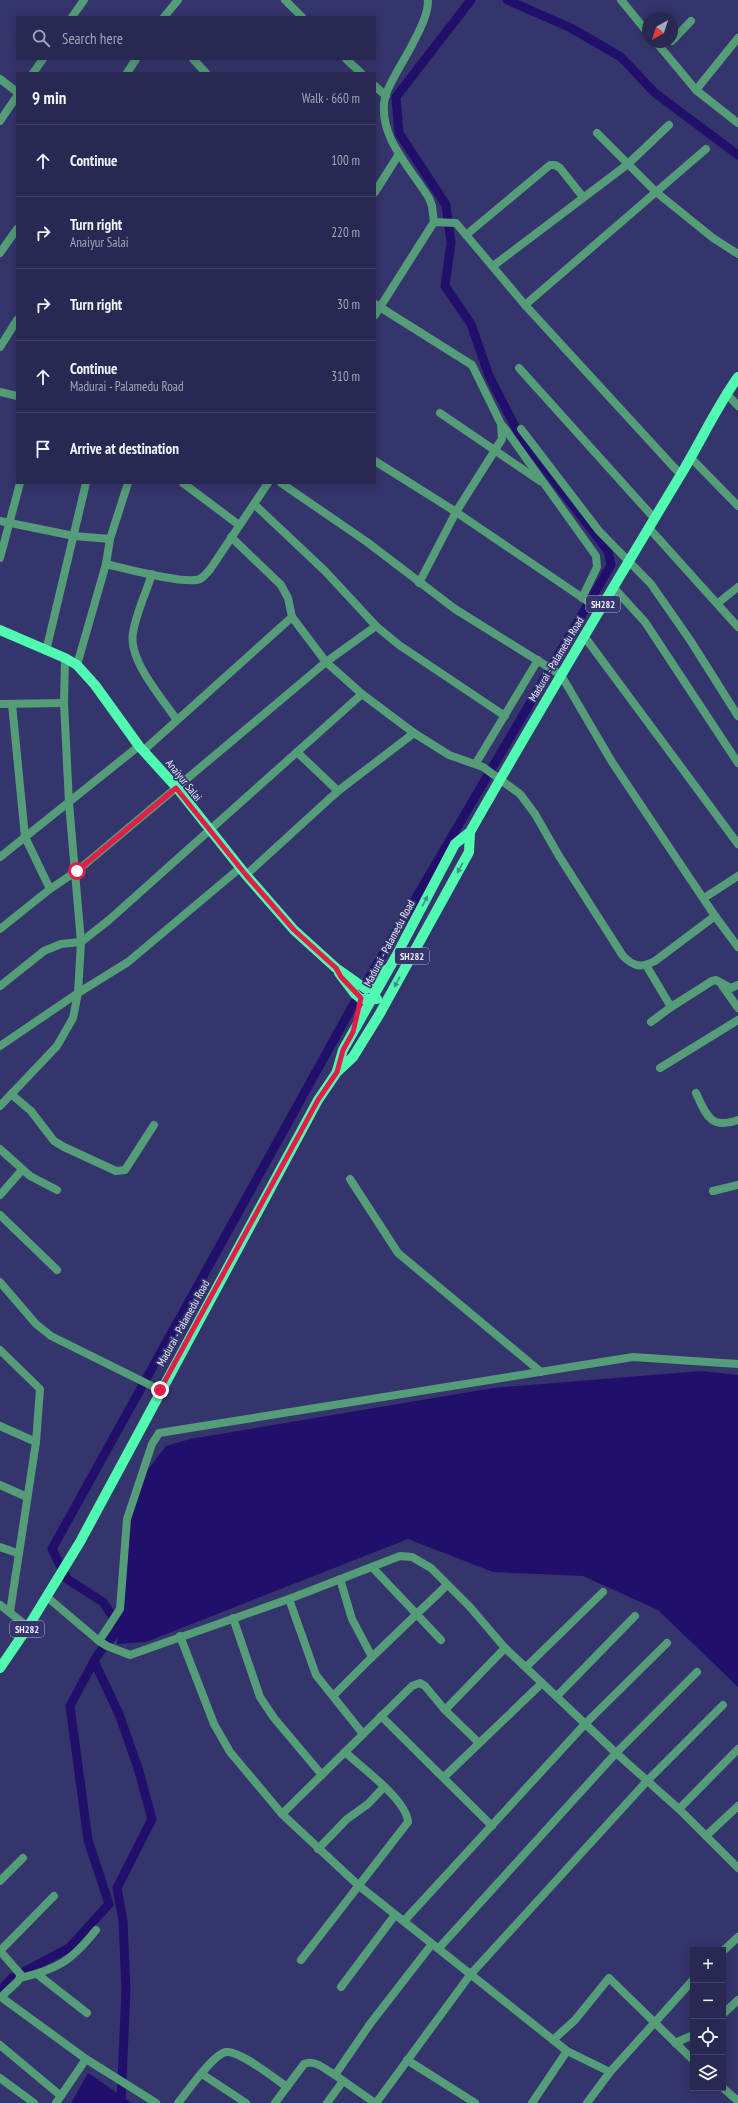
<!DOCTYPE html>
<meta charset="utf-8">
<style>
:root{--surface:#282852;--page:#303059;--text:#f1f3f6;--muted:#a5a6b8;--line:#444469}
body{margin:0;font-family:"PT Sans Narrow",sans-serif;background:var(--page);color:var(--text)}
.controls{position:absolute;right:12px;bottom:12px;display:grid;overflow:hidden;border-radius:0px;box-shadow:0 2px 10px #0003}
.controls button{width:36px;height:36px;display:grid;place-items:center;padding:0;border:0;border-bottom:1px solid var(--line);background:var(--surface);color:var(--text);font:20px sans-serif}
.compass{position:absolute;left:642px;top:12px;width:36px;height:36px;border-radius:50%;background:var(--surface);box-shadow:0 2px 10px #0003;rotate:219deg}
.stop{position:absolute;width:12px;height:12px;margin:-9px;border:3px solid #e11d48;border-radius:50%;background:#fff}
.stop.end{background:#e11d48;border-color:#fff;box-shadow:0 1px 4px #0008}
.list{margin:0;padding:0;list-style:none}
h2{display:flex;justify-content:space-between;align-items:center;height:52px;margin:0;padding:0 16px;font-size:17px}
h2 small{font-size:13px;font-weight:400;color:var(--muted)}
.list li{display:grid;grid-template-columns:26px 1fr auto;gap:12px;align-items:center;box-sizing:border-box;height:72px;padding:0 16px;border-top:1px solid var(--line)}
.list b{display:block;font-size:15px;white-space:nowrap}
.list p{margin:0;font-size:13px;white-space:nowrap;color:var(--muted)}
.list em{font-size:13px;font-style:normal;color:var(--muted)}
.icon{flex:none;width:22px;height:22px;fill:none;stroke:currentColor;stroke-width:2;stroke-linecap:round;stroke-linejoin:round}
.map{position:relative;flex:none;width:738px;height:2103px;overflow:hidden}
.search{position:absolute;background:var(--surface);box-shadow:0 2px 10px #0003;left:16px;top:16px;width:360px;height:44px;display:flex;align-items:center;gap:10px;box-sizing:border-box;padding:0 14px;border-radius:0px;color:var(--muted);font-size:15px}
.panel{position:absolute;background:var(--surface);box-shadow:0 2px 10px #0003;left:16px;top:72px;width:360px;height:412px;border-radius:0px}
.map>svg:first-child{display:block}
.water{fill:#220f6b}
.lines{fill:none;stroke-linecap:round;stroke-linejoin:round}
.canal{stroke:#220f6b;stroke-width:9}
.street{stroke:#549d78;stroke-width:8}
.primary{stroke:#50fbb1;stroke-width:10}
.oneway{fill:#418e8c}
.route{stroke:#e11d48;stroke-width:5}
.labels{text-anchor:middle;stroke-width:3.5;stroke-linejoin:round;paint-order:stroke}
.shield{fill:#35356d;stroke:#b4b6d0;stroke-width:1}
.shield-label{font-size:10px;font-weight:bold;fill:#ebedfb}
.street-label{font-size:11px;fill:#ebedfb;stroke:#35356d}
</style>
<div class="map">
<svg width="738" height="2103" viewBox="0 0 738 2103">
<rect width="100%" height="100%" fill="#35356d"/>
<g class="water">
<path d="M701,1371l37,4v312l-80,-77 -75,-34 -90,-4 -85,-33 -262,103 -29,2 8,-118 17,-49 24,-31 24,-7 303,-51z"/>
<path d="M88,2073l44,30h-61z"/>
</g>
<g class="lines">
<g class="canal">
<path d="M507,0l64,28 50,29 34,36 83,62"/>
<path d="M0,1991l12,-13 57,-30 40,-44 -21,-64 -18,-134 24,-45"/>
<path d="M121,2103l5,-114 -3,-68 -6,-33 35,-69 -14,-51 -19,-54 -25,-53c7,-13 19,-22 25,-35l-16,-24 -36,-23 -15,-30 300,-542 259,-442 -3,-14 -88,-115 -31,-60 -18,-52 -26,-38 6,-43 -5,-38 -47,-72 -3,-36 75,-97"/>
</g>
<g class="street">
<path d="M285,0l17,17"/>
<path d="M428,0c0,16 -9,31 -16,45 -7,14 -23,38 -27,52 -8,39 25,70 44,101l3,8 2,16"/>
<path d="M621,0l27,33"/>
<path d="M72,17l12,-17"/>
<path d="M164,17l14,-17"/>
<path d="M672,41l19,-20"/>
<path d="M656,42l40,48 42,33"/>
<path d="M193,59l13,14"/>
<path d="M346,59l15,14"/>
<path d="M33,73l10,-14"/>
<path d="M127,73l9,-14"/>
<path d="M0,79l17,13"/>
<path d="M375,86l11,10"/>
<path d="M696,90l42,-52"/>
<path d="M0,121l17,-25"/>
<path d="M597,133l59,59 50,-43"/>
<path d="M375,192l24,-38"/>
<path d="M466,235l84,-70h5l5,3 23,29"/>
<path d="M0,253l17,-24"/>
<path d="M493,266l135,-102 41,-39"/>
<path d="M375,304l97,61 29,59 1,15 -46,73 -37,71"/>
<path d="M525,305l156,170"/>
<path d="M375,315l59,-93 22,1 69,82 131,-113 57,46 25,16"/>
<path d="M0,347l17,-27"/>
<path d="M519,368l135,150"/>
<path d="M0,392l17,4"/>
<path d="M726,393l12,13"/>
<path d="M440,413l100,68"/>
<path d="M503,426l93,130 1,11 -15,31"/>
<path d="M521,429l78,102 52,53 39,56 48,76"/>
<path d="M691,458l47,48"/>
<path d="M375,461l81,51 143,97"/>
<path d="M183,483l56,42"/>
<path d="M281,483l86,59 88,67 106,66 51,87 103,154 23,31"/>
<path d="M254,504l71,67 51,55 23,19 106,71"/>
<path d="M0,521l74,15 36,3"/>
<path d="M648,527l90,100"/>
<path d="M231,537l50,48 7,13 4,19 34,45 36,32 52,39 35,22 34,12 37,27 15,20 24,42 64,100c11,11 18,12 32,5l60,-45"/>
<path d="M0,558l20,-75"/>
<path d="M106,564l4,-25 18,-56"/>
<path d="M152,574c-6,19 -16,39 -19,59 -5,27 29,65 43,86"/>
<path d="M613,587l32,35 93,141"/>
<path d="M718,603l20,-16"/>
<path d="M584,636l154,208"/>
<path d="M46,651l40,-168"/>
<path d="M77,665l29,-101c17,4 80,21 94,15 5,-3 8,-7 11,-11l57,-85"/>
<path d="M0,704l64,-1"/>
<path d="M12,704l13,133 25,52"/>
<path d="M144,750l148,-133"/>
<path d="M297,752l41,39"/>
<path d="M476,763l62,-103"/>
<path d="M0,857l139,-111"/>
<path d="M246,875l92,-84 76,-58"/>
<path d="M704,898l34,-22"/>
<path d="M0,929l50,-40 27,-18 249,-209 50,-36"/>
<path d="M646,965l25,42"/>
<path d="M721,984l17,24"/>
<path d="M0,986l44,-35 17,-7 20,-2 28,-22 253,-226"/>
<path d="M651,1022l20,-15 41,-26 4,-1 15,8 7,-3"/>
<path d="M0,1046l78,-53 3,-51 -12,-139 -5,-100 1,-45"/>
<path d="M660,1068l78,-48"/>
<path d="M696,1093c10,22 15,37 42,27"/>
<path d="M11,1094l20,17 23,30 10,6 52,24 9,-1 29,-45"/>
<path d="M0,1106l57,-60 16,-28 5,-25 50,-31 112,-94"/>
<path d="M0,1149l30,27 27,14"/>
<path d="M350,1179l48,74 143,119"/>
<path d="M713,1191l25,-6"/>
<path d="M0,1195l22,-25"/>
<path d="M0,1215l57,55"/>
<path d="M0,1282l36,42 15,12 109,54"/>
<path d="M0,1350l40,39 -4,53"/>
<path d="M0,1426l36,16 -26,170"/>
<path d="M0,1485l27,12"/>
<path d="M0,1547l17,6"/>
<path d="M372,1567l69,73"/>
<path d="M47,1597l52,44 8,5 23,9 159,-56 111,-43 12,1 19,11 39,39 35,41 111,105 63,56 59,59"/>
<path d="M289,1599l27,76 47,59"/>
<path d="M0,1605l28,22"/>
<path d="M233,1618l27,79 14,21 48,57"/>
<path d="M180,1636l34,88 16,28 52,62 76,71 209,166 -35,52"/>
<path d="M99,1641l21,-32 7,-90 25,-75 7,-11 474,-76 105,7"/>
<path d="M372,1657l75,-72"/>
<path d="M526,1667l77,-75"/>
<path d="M333,1696l39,-39 -20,-38 -12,-40"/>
<path d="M557,1696l78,-80"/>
<path d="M445,1710l34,33"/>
<path d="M381,1716l111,110"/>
<path d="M444,1777l98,-94"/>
<path d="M679,1809l59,-60"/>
<path d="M282,1814l130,-128 8,-3 5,3 20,24 60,-62"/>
<path d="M706,1836l32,-30"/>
<path d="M318,1849l29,-30 21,-15 16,-17"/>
<path d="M0,1881l23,-23"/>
<path d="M404,1921l181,-197 82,-81"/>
<path d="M439,1948l177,-195 81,-81"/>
<path d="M0,1951l21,24 -3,6 -17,16 85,62 70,44"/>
<path d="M0,1951l54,-55"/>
<path d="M723,1951l15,-14"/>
<path d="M301,1960l107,-138c-1,-22 -47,-55 -63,-70"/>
<path d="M37,1974l50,39"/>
<path d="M20,1978c39,-9 52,-18 76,-48"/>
<path d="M341,1987l54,-72"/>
<path d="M723,2014l15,-14"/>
<path d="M553,2040l22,-20 34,-42 84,82"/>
<path d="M675,2043l18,-8"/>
<path d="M0,2045l61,51"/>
<path d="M567,2051l43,21"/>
<path d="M407,2060l68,43"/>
<path d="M202,2074l44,29"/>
<path d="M0,2078l34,25"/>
<path d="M723,2088l15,13"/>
<path d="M56,2103l30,-44"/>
<path d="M178,2103c9,-11 35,-49 48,-51 14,-2 49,27 61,35"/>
<path d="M275,2103l29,-39c11,-5 22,6 31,11"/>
<path d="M327,2103l16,-22"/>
<path d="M375,2103l-40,-28 35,-51 62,-80"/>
<path d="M376,2103l94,-128 177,-194 76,-76"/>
<path d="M587,2103l23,-31 83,-92"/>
</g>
<g class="primary">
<path d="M0,630l65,28 12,7 18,20 44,61 38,42 69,87 48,55 42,38 30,21 18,-19"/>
<path d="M339,973l16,21 6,5h16"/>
<path d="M337,1071l6,-21 52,-92 60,-114 15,-12c68,-120 139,-238 210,-356 20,-33 36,-68 58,-99"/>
<path d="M0,1668l28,-41 52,-85 238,-442 19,-28 16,-15 26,-42 90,-163 1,-20"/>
</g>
</g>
<defs><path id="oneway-solid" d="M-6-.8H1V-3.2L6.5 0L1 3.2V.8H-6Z"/></defs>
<g class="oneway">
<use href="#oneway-solid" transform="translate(460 868) rotate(119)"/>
<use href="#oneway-solid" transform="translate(425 901) rotate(-63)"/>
<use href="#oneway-solid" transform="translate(397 982) rotate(119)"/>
</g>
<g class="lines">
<path class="route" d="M77,871l99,-83 70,87 48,55 42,38 5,9 20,21 -8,34 -10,18 -6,22 -19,28 -158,290"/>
</g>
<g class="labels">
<g class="shield">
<rect x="586" y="596" width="34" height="16" rx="3"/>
<rect x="395" y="948" width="34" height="16" rx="3"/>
<rect x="10" y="1621" width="34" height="16" rx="3"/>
</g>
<g class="shield-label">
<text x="603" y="608">SH282</text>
<text x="412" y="960">SH282</text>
<text x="27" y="1633">SH282</text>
</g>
<g class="street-label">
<text transform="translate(556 659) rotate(-59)" y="4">Madurai - Palamedu Road</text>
<text transform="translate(184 780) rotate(51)" y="4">Anaiyur Salai</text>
<text transform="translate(389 943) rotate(-62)" y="4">Madurai - Palamedu Road</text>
<text transform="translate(183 1323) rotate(-61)" y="4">Madurai - Palamedu Road</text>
</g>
</g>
</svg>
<div class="controls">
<button>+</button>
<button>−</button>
<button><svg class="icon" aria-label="locate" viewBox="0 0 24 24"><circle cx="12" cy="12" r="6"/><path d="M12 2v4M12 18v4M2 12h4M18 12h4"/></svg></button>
<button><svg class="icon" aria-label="layers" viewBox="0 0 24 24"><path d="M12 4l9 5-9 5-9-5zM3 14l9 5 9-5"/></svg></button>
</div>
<svg class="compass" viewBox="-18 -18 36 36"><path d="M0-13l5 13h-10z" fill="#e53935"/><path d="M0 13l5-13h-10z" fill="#a5a6b8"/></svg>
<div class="stop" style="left:77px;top:871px"></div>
<div class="stop end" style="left:160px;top:1390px"></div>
<div class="search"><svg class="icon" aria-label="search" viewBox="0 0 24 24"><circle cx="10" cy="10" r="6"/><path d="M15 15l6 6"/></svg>Search here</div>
<section class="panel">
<h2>9 min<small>Walk · 660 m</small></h2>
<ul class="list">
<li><svg class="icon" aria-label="ahead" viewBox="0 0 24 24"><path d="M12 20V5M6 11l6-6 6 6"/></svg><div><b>Continue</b></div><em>100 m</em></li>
<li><svg class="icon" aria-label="right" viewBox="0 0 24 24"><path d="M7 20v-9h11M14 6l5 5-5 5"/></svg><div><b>Turn right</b><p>Anaiyur Salai</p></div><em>220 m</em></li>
<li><svg class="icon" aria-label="right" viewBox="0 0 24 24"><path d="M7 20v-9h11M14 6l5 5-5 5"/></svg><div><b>Turn right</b></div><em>30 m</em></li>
<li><svg class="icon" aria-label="ahead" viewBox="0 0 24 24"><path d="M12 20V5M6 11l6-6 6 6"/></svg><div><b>Continue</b><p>Madurai - Palamedu Road</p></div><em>310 m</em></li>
<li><svg class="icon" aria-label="arrive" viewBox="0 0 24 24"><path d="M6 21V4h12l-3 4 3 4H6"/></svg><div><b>Arrive at destination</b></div></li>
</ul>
</section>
</div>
